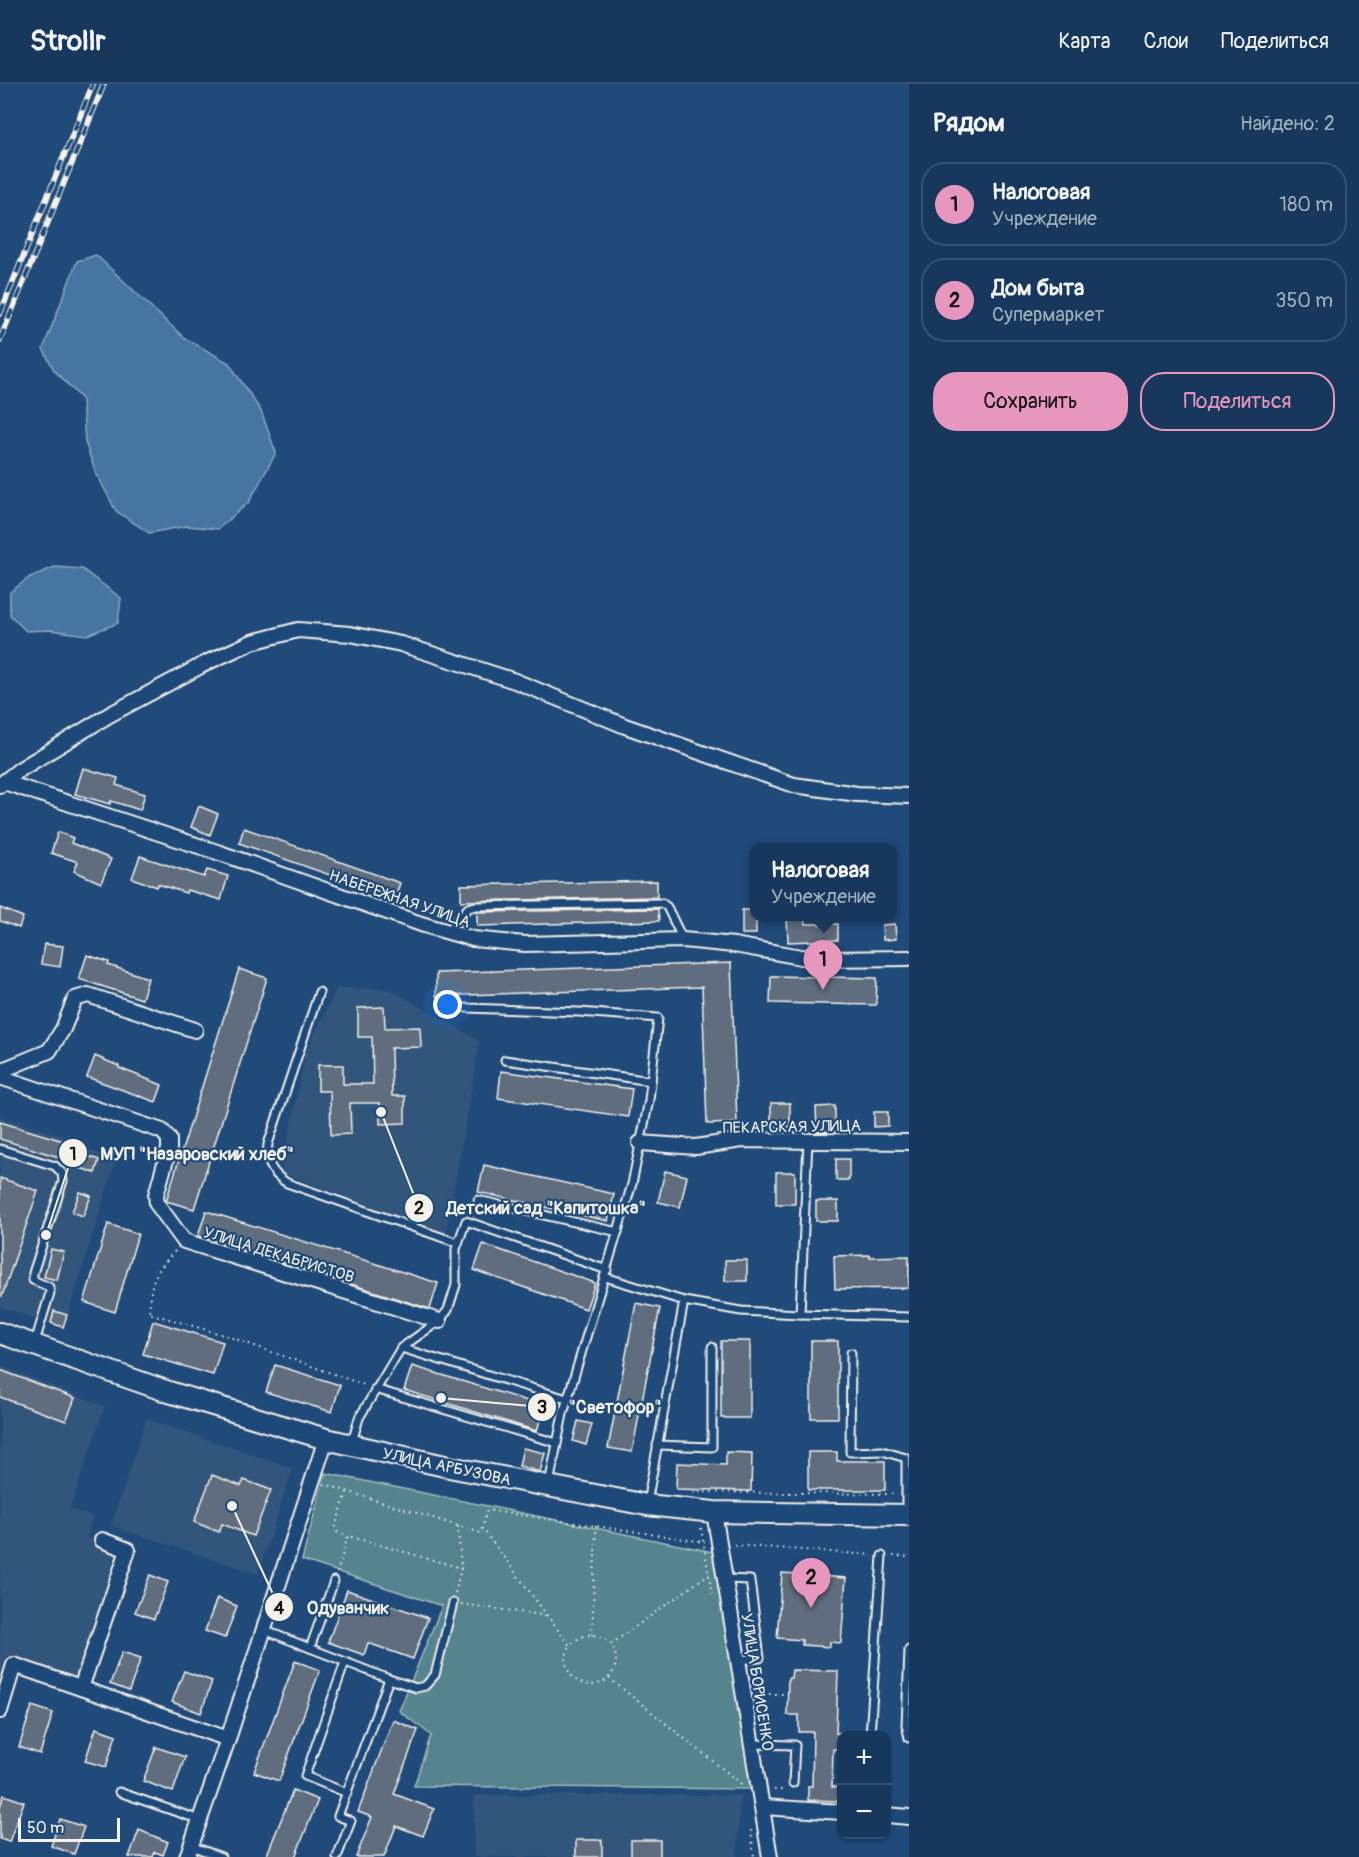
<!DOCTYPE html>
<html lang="ru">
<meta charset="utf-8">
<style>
:root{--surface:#17385c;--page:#203f62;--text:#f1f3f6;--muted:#9eacbb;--line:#365272;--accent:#e797bd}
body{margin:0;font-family:Pangolin,sans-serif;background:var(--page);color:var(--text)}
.controls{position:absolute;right:18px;bottom:18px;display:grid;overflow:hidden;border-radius:12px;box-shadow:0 2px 4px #0004}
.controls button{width:54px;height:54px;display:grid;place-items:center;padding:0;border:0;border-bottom:2px solid var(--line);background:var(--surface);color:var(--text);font:30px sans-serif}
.scale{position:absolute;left:18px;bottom:15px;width:102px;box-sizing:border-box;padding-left:6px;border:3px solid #f4f1e8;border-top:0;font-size:16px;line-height:21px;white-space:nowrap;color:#f4f1e8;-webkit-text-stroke:4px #1f4a7a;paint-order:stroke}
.you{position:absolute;left:448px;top:921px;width:21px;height:21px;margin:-15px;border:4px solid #fff;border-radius:50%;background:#1a73e8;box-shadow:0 0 0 9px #1a73e833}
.badge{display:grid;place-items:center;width:39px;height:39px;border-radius:50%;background:var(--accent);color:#111;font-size:20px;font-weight:700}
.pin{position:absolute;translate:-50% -50px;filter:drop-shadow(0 2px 3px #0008)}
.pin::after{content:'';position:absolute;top:32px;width:21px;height:18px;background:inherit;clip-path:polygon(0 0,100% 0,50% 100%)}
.popup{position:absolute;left:750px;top:759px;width:147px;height:78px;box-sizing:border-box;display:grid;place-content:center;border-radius:12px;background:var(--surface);filter:drop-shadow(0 2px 4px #0005);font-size:20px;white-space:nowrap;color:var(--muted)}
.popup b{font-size:22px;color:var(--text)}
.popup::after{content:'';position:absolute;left:50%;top:100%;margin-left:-12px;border:12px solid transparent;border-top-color:var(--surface)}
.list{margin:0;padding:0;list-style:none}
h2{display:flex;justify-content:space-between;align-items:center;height:78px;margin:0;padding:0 24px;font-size:26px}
h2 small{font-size:20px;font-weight:400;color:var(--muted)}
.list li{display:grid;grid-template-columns:39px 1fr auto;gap:18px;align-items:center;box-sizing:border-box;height:84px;margin:0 12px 12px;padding:0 12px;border:2px solid var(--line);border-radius:24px}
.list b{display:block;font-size:22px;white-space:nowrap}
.list p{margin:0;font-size:20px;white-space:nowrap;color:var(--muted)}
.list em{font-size:20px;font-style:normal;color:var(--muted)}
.actions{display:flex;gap:12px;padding:18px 24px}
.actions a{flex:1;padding:14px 0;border:2px solid var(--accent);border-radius:24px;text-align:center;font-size:21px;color:var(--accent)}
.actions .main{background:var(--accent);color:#111}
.map{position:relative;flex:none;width:909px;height:1773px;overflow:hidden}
header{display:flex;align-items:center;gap:36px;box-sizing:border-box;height:84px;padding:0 30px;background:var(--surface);border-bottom:2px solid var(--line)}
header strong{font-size:28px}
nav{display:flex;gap:33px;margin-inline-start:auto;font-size:21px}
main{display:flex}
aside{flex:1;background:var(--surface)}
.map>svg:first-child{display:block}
.built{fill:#32547c}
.green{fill:#54848e;stroke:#a4babb;stroke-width:1.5}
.water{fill:#4774a2;stroke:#8ca6be;stroke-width:1.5}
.building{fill:#606d7f;stroke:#f4f1e8;stroke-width:1.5}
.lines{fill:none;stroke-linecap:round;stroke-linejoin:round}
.lane-casing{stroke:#f4f1e8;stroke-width:11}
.street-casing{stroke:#f4f1e8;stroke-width:18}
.secondary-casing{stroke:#f4f1e8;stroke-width:24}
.path{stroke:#f4f1e8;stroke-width:2;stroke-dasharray:1.5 4.5;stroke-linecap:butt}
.lane{stroke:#1f4a7a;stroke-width:7}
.street{stroke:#1f4a7a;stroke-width:14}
.secondary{stroke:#1f4a7a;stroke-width:20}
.rail-casing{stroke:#f4f1e8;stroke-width:6}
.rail{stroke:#1f4a7a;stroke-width:4;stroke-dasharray:11;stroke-linecap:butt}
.labels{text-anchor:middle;stroke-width:4.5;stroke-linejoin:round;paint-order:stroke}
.street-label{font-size:16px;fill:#f4f1e8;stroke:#1f4a7a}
.leader{fill:none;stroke:#f4f1e8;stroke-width:2}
.callout-dot{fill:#f4f1e8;stroke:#1f4a7a;stroke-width:2}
.mark-label{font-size:18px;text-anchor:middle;font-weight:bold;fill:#111}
.callout-label{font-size:18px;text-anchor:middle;font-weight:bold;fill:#f4f1e8;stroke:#1f4a7a;stroke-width:4.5;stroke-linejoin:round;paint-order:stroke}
</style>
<header>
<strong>Strollr</strong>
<nav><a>Карта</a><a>Слои</a><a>Поделиться</a></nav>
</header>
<main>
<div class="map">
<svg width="909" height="1773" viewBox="0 0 909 1773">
<rect width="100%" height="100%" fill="#1f4a7a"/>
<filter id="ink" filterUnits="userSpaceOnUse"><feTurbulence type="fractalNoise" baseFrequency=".0167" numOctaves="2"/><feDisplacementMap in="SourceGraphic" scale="12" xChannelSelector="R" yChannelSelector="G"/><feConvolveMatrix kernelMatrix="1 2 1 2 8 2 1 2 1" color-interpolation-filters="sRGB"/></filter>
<g filter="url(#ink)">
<g class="built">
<path d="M337,904l53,1 90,52 -34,192 -165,-60 25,-122z"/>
<path d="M0,1033l67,20 48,26 -51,165 -64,-21z"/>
<path d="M0,1282l105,40 -35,103 23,8 -7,21 31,11 -41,133 -64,-22 -12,37z"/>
<path d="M146,1335l147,49 -35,106 -147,-48z"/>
<path d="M474,1711h266l-3,62h-263z"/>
</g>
<path class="green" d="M325,1389l388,79 38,237 -337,-3 17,-51 -32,-24 43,-105 -140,-46z"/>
<g class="water">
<path d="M96,171l87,82 46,26 32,48 15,42 -27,49 -31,27 -31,-3 -38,7 -33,-22 -21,-40 -10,-29 -3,-43 -28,-29 -11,-21 34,-88z"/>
<path d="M55,483l27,2 39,29 -3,25 -31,12 -37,-5 -24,1 -16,-16v-23l20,-15z"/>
</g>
<g class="building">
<path d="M83,684l35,10 -2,7 29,9 -5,16 -29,-9 -1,3 -35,-10z"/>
<path d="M199,722l19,8 -8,21 -19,-8z"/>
<path d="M244,744l156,55 -5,15 -156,-55z"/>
<path d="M58,748l15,6 -2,5 40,16 -10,24 -27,-12 4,-9 -27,-9z"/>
<path d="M140,772l64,21 3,-7 21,6 -7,24 -34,-10 -1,3 -28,-9 -1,3 -25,-9z"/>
<path d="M657,797v16l-196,4v-16z"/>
<path d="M0,824l23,9 -4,11 -19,-7z"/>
<path d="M658,825l1,12 -182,5v-14z"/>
<path d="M742,826h12v6h2v18h-14z"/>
<path d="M787,832h18v8h33v16l-50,2z"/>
<path d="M895,840l1,15 -13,1 -1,-15z"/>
<path d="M44,860l19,2 -3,21 -19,-3z"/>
<path d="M87,871l22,7 -1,3 40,13 -6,21 -63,-20z"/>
<path d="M731,879l6,160 -30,1 -5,-137 -266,9v-23z"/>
<path d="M239,885l28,9 -73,231 -28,-8z"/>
<path d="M771,892l106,2 -1,27 -106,-2z"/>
<path d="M384,923l1,21 35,-1 1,20 -30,1 1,48h13v27l-25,1v-21h-30l1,31 -20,1 -1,-44h-12v-26h25v19h30l-1,-47h-14v-29z"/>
<path d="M95,972l24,10v2l43,17 -6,17 -69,-25z"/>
<path d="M501,987l131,18 -4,28 -130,-19z"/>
<rect x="771" y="1019" width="19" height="24"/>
<path d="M835,1022v25l-18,1 -1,-25z"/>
<path d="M874,1028h14v14l-14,1z"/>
<path d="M0,1038l67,20 -5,16 -62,-19z"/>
<path d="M81,1070l18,6 -4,13 -18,-6z"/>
<rect x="836" y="1075" width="13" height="21"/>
<path d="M484,1081l130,29 -6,27 -130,-29z"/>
<path d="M665,1087l22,5 -7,31 -22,-5z"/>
<rect x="776" y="1088" width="19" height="32"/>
<path d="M0,1094l38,13 -36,105h-2z"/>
<path d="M80,1108l11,4 -8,20 -11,-4z"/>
<rect x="816" y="1117" width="22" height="20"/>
<path d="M206,1127l232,72 -8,26 -232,-73z"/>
<path d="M108,1140l30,10 -23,78 -31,-10z"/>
<path d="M483,1160l112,39 -9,26 -112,-39z"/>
<path d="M51,1165l13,3 -7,28 -13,-3z"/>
<path d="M870,1171v2l39,-1v32l-74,1 -1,-33z"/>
<rect x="725" y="1176" width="22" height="21"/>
<path d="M636,1219l24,5 -28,144 -24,-4z"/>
<path d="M54,1227l13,4 -4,12 -12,-4z"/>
<path d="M153,1237l70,21 -10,33 -70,-21z"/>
<rect x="721" y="1257" width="29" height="77"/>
<rect x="811" y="1257" width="27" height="77"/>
<path d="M275,1281l65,20 -8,27 -66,-20z"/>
<path d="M412,1282l132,40 -7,25 -133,-41z"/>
<path d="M0,1286l75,28 -9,23 -66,-24z"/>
<path d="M578,1337l14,3 -6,21 -13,-4z"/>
<path d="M523,1364l22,5 -5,19 -21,-6z"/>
<path d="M726,1368l26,1 -1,38 -75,-2 1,-26 49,2z"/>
<path d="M808,1368h29v9h48v29h-77z"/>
<path d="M212,1391l29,11 3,-6 27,10 -18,46 -31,-12 -3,8 -25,-10z"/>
<path d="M782,1489l64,5 -5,65 -11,-1v5l-28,-2v-5l-25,-2z"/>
<path d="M150,1491l18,7 -14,37 -19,-7z"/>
<path d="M347,1506l81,28 -15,41 -45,-16 -4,12 -36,-13z"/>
<path d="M217,1514l20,8 -12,32 -20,-7z"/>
<path d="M122,1568l19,6 -12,33 -19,-7z"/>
<path d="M295,1577l25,9 -41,111 -25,-9z"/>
<path d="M792,1586l46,1 -2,62h6v16h-9l-1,38h7v14l-31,-1v-14h4l1,-54h-14v-17h-12l1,-37h3z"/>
<path d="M184,1587l28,10 -11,32 -29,-11z"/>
<path d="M32,1622l21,7 -13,41 -21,-7z"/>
<path d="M393,1636l25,10 -24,64 40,15 -11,27 -27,-10 -12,31h-28l16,-40 -14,-5z"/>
<path d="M96,1644l20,7 -10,32 -21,-6z"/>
<path d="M156,1663l29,10 -12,35 -30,-11z"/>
<path d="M293,1706l25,10 -23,57h-29z"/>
<path d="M4,1711l20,7 -15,40 -9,-3v-32z"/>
<path d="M60,1735l24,8 -10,27 -23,-8z"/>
<path d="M139,1746l29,12 -5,13 -8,-3 -2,5h-24z"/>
<rect x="576" y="1756" width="26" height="17"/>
<rect x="631" y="1756" width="29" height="17"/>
</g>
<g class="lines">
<g class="lane-casing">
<g id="lane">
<path d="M447,848l21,-24 8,-2 186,-3 5,4 16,33"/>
<path d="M319,908l-51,152c-2,18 3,29 19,39l171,60"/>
<path d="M466,924l113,4 79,6 -9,82 -17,84 -69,230 -14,70"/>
<path d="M505,976l146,21"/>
<path d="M0,1065l55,17 7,7 1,8 -30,92v7l16,7 1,6 -15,49"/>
<path d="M478,1116l140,32"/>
<path d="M605,1193l79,24 -37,202"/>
<path d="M684,1217l57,10 59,3 8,-173"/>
<path d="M800,1230l109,3"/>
<path d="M401,1264l166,51"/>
<path d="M851,1269l-1,99 32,-1 24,7v55"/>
<path d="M375,1305l182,54"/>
<path d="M352,1358l7,-24 42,-70 38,-27 9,-11 8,-25v-36l10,-28 141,49"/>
<path d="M657,1361l55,2v-100"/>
<path d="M725,1495l25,1 10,78 -22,2"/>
<path d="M264,1546l125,49 -51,137 13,5 -14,36"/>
<path d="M310,1564l24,-67"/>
<path d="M909,1566l-3,75 3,13"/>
<path d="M345,1578l-40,114 42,17"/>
<path d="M389,1595l27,9 9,-2 10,-11 18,-72"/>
<path d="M870,1652l12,-180"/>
<path d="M751,1660l44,1 -2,38"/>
<path d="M119,1708l81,28"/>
<path d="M191,1762l30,11"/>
</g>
</g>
<g class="street-casing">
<g id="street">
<path d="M4,698l219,72 198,70 52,15 52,5 158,-4 51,5 67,12 24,2 84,-1"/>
<path d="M0,701l19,-15 90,-55 99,-53 44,-20 46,-12 52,4 51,10 114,37 110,45 169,59 63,9 52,2"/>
<path d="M0,987l49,-20 14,-22 12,-30 13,-4 107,35"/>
<path d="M0,993l162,54 7,8v10l-13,46 1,9 27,37 255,80"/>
<path d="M640,1059l56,4 46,-7 167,2"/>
<path d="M714,1428l56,345"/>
<path d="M81,1604l47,-138 -26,-10"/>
<path d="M0,1627l14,-46 214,74"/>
<path d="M762,1723l80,5"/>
<path d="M886,1731l23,2"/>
<path d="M187,1773l41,-118 98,-300"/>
</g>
</g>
<g class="secondary-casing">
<path id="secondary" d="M0,1249l169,59 157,47 123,28 198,38 67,7 195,3"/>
</g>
<g class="path">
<path d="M175,1167c-24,26 -23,28 -26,62l78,23 140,50"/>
<path d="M324,1400l157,49 6,-23 218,32"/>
<path d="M347,1408l-12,35 2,5 11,4"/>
<path d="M693,1408l204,2"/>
<path d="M458,1442l3,42"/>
<path d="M482,1444l88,118"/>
<path d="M701,1444l11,66"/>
<path d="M734,1461l138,10"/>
<path d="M893,1472l16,1"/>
<path d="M337,1489l11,-37 113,32 -6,26"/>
<path d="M461,1520l87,12"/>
<circle cx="591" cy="1576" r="25"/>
<path d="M592,1551l4,-109"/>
<path d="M611,1560l98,-70"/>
<path d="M609,1594l135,108"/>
<path d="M757,1604l2,-21"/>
<path d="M757,1610h26"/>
<path d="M774,1706h12"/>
<path d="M751,1746l3,27"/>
</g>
<use href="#lane" class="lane"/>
<use href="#street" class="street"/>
<use href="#secondary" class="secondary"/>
<g class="rail-casing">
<g id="rail">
<path d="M0,230l93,-230"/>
<path d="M0,256l104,-256"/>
</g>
</g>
<use href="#rail" class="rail"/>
</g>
</g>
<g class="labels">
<g class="street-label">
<text transform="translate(400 814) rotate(19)" y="6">НАБЕРЕЖНАЯ УЛИЦА</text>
<text transform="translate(792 1042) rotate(-1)" y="6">ПЕКАРСКАЯ УЛИЦА</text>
<text transform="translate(279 1170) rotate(17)" y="6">УЛИЦА ДЕКАБРИСТОВ</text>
<text transform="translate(447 1382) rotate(12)" y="6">УЛИЦА АРБУЗОВА</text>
<text transform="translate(758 1598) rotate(81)" y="6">УЛИЦА БОРИСЕНКО</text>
</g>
</g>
<path class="leader" d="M46 1151L73 1069M381 1028L419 1124M441 1314L542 1323M232 1422L279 1523"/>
<g class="callout-dot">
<circle cx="46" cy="1151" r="6"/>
<circle cx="381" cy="1028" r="6"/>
<circle cx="441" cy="1314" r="6"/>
<circle cx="232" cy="1422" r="6"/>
<circle cx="73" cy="1069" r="15"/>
<circle cx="419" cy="1124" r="15"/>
<circle cx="542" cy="1323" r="15"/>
<circle cx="279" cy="1523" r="15"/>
</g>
<g class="mark-label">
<text x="73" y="1076">1</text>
<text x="419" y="1130">2</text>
<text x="542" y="1329">3</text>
<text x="279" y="1530">4</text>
</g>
<g class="callout-label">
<text x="197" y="1076">МУП "Назаровский хлеб"</text>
<text x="546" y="1130">Детский сад "Капитошка"</text>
<text x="615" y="1329">"Светофор"</text>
<text x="348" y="1530">Одуванчик</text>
</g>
</svg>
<div class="controls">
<button>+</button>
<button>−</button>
</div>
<div class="scale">50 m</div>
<div class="you"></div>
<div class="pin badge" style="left:823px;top:906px">1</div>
<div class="popup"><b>Налоговая</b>Учреждение</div>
<div class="pin badge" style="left:811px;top:1524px">2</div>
</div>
<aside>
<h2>Рядом<small>Найдено: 2</small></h2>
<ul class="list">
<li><span class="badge">1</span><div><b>Налоговая</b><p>Учреждение</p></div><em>180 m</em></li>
<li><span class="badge">2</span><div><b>Дом быта</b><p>Супермаркет</p></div><em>350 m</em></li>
</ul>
<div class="actions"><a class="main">Сохранить</a><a>Поделиться</a></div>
</aside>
</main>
